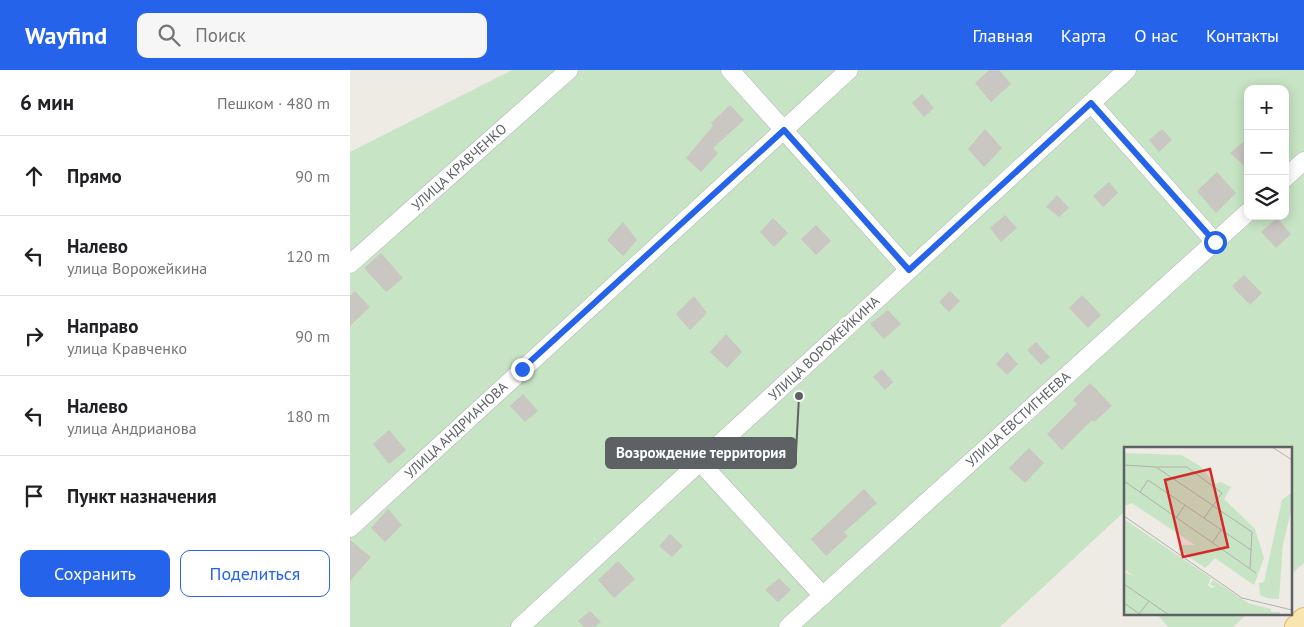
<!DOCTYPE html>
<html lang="ru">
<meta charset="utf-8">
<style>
:root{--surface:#fff;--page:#f6f6f6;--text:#202124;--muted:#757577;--line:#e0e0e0;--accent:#2563eb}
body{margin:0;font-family:"PT Sans",sans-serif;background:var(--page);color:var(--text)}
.controls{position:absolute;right:15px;top:15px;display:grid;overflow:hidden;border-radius:10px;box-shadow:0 2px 12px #0003}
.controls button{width:45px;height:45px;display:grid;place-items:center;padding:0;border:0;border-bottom:1px solid var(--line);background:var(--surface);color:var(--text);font:25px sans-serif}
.stop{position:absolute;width:15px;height:15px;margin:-11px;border:4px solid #2563eb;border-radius:50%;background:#fff}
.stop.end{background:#2563eb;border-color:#fff;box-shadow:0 1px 5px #0008}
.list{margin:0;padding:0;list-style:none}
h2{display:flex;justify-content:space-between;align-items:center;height:65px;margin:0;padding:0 20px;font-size:21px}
h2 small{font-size:16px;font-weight:400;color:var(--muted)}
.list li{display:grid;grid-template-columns:32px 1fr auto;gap:15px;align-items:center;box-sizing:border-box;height:80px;padding:0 20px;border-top:1px solid var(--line)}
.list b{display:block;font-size:19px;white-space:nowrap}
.list p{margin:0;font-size:16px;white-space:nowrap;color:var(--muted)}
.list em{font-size:16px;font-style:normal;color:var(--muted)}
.actions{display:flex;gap:10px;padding:15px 20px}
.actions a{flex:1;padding:11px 0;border:1px solid var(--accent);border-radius:10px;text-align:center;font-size:18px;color:var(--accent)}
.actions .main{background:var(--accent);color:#fff}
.icon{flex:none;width:28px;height:28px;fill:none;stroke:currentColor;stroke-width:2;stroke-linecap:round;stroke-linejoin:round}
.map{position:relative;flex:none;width:954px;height:557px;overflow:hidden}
header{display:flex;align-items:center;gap:30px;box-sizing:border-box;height:70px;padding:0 25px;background:var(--accent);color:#fff}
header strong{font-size:24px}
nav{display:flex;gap:28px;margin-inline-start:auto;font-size:18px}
.search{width:350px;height:45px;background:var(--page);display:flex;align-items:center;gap:12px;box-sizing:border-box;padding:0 18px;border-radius:10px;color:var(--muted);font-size:19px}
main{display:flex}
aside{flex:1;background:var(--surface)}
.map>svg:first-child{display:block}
.green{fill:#c7e4c4;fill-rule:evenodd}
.building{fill:#cac6c2}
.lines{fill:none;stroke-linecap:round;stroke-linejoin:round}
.minor-casing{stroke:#b0b3b6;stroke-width:19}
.major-casing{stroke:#e6b466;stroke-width:24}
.minor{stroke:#fff;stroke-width:18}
.major{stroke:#f9e5b0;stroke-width:22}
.route{stroke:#2563eb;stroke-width:6}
.labels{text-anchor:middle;stroke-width:4.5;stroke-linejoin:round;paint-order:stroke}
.street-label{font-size:14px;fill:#5d6164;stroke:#fff}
.inset-road{fill:none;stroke:#b0b0ad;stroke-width:1}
.view{fill:#d62828;fill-opacity:0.15;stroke:#d62828;stroke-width:2.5}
.inset-edge{fill:none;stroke:#5d6164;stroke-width:2.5}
.leader{fill:none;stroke:#5d6164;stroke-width:2}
.callout-dot{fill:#5d6164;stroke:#fff;stroke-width:2}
.callout{fill:#5d6164;stroke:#5d6164;stroke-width:2}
.callout-label{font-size:15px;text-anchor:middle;font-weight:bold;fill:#fff}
</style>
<header>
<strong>Wayfind</strong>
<div class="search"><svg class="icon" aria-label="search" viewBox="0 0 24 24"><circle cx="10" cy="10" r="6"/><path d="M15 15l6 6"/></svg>Поиск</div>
<nav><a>Главная</a><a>Карта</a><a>О нас</a><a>Контакты</a></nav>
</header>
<main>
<aside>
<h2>6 мин<small>Пешком · 480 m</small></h2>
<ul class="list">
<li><svg class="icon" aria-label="ahead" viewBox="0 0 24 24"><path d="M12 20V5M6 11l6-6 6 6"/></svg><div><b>Прямо</b></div><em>90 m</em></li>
<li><svg class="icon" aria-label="left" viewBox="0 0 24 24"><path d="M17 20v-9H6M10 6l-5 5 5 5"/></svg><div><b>Налево</b><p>улица Ворожейкина</p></div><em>120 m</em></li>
<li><svg class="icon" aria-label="right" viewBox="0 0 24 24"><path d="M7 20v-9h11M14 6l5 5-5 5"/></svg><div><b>Направо</b><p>улица Кравченко</p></div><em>90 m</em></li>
<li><svg class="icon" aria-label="left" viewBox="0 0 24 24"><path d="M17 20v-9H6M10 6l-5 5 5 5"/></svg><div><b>Налево</b><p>улица Андрианова</p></div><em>180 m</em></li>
<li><svg class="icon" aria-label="arrive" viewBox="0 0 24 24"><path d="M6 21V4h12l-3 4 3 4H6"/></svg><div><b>Пункт назначения</b></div></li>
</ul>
<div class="actions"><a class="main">Сохранить</a><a>Поделиться</a></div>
</aside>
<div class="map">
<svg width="954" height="557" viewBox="0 0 954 557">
<rect width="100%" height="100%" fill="#eeebe5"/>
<g class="green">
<path d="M162,0h792v493l-14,12v-127h-165v63l-125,116h-650v-475zM898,19h37v127h-37z"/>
<path d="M806,543h92l-15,14h-65z"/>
</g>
<g class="building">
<path d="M639,0h10l12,14 -20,18 -16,-19z"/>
<path d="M572,24l12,14 -10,9 -12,-14z"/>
<path d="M380,35l14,15 -31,28 5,5 -17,19 -15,-14 27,-32 -2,-3z"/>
<path d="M635,59l17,19 -18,19 -16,-18z"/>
<path d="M812,59l10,11 -13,12 -10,-12z"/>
<path d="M898,68v31l-18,-16z"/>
<path d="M867,102l19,21 -20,20 -19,-22z"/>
<path d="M759,112l9,11 -15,14 -10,-11z"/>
<path d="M707,125l12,13 -10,9 -13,-10z"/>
<path d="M655,145l12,13 -16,14 -11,-14z"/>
<path d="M423,148l15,15 -14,14 -14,-15z"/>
<path d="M927,148l14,16 -15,14 -15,-16z"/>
<path d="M273,152l14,18 -14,16 -16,-16z"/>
<path d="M466,155l15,16 -15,14 -15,-16z"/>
<path d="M31,183l22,25 -17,14 -22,-24z"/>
<path d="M894,205l18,18 -12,12 -18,-19z"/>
<path d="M5,221l15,16 -20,19v-30z"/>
<path d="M600,221l10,10 -11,11 -10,-10z"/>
<path d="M732,225l19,20 -13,13 -19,-20z"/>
<path d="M344,226l13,17 -17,17 -14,-16z"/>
<path d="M538,240l13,14 -17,15 -14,-15z"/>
<path d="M376,264l16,18 -15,16 -17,-16z"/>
<path d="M686,272l14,15 -9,8 -14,-15z"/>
<path d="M657,282l11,12 -11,11 -11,-11z"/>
<path d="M532,299l11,13 -8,8 -12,-13z"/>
<path d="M740,313l22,23 -18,16 -2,-2 -30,30 -15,-16 30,-30 -4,-4z"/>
<path d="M173,324l15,17 -13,11 -15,-16z"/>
<path d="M39,360l17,20 -17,14 -16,-20z"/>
<path d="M679,378l15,15 -19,20 -16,-15z"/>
<path d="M514,419l13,14 -33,29 4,4 -22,20 -15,-17z"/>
<path d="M38,439l14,16 -17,17 -14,-14z"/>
<path d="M320,464l13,12 -11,11 -13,-11z"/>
<path d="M0,470l21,17 -21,24z"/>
<path d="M268,491l17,18 -21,19 -16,-18z"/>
<path d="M429,508l12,12 -13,12 -13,-12z"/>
<path d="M240,541l11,11 -6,5h-11l-6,-6z"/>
</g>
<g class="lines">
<g class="minor-casing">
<g id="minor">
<path d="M380,0l179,200"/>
<path d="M741,33l124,139"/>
<path d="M935,108l19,-17"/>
<path d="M0,194l219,-194"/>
<path d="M350,392l123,134"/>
<path d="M0,458l499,-458"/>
<path d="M170,557l607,-557"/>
<path d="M438,557l460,-415"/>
</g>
</g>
<g class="major-casing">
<path id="major" d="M946,557l8,-8"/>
</g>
<use href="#minor" class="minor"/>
<use href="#major" class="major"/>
</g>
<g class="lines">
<path class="route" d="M172,299l262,-239 125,140 182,-167 124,139"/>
</g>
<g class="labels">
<g class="street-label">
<text transform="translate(109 97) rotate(-42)" y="5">УЛИЦА КРАВЧЕНКО</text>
<text transform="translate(474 278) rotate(-43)" y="5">УЛИЦА ВОРОЖЕЙКИНА</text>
<text transform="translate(668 349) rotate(-42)" y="5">УЛИЦА ЕВСТИГНЕЕВА</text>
<text transform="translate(106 360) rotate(-43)" y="5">УЛИЦА АНДРИАНОВА</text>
</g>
</g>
<g transform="translate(774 377)">
<rect width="168" height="168" fill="#eeebe5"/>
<path d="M0,6l58,2 18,11 15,18 6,-2 10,5 -7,12 31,30 9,29 -10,27 -39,-27 -10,10 -27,-19 3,-4h14l-63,-42 -8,3zM167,46v19l-8,32 -4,55 -12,-1 -7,-3 -1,-12 5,-1 18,-82zM0,72l87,59 -3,7 3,3 4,-1 -5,-3 3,-4 35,23 23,6v3h9v2h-156v-42l10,4 -10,-7z" fill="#c7e4c4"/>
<path class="inset-road" d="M148,0l20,13M0,18l32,2 96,65 -2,37M33,20h30l35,26 -18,25M0,34l132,92M16,45l8,-12 103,70M0,69l118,82 50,12M52,71l9,-13M88,96l9,-13M0,137l45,31M0,156l17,12M15,167l10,-13"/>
<path class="view" d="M86,22l18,78 -45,10 -18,-77z"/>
<rect width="168" height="168" class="inset-edge"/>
</g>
<path class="leader" d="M449 326L446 383"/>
<circle class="callout-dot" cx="449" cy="326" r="5"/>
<rect class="callout" x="256" y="368" width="190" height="30" rx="5"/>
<g class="callout-label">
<text x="351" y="388">Возрождение территория</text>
</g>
</svg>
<div class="controls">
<button>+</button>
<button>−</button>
<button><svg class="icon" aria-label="layers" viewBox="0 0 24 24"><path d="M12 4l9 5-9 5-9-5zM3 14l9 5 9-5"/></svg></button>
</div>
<div class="stop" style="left:865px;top:172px"></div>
<div class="stop end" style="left:172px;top:299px"></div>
</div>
</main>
